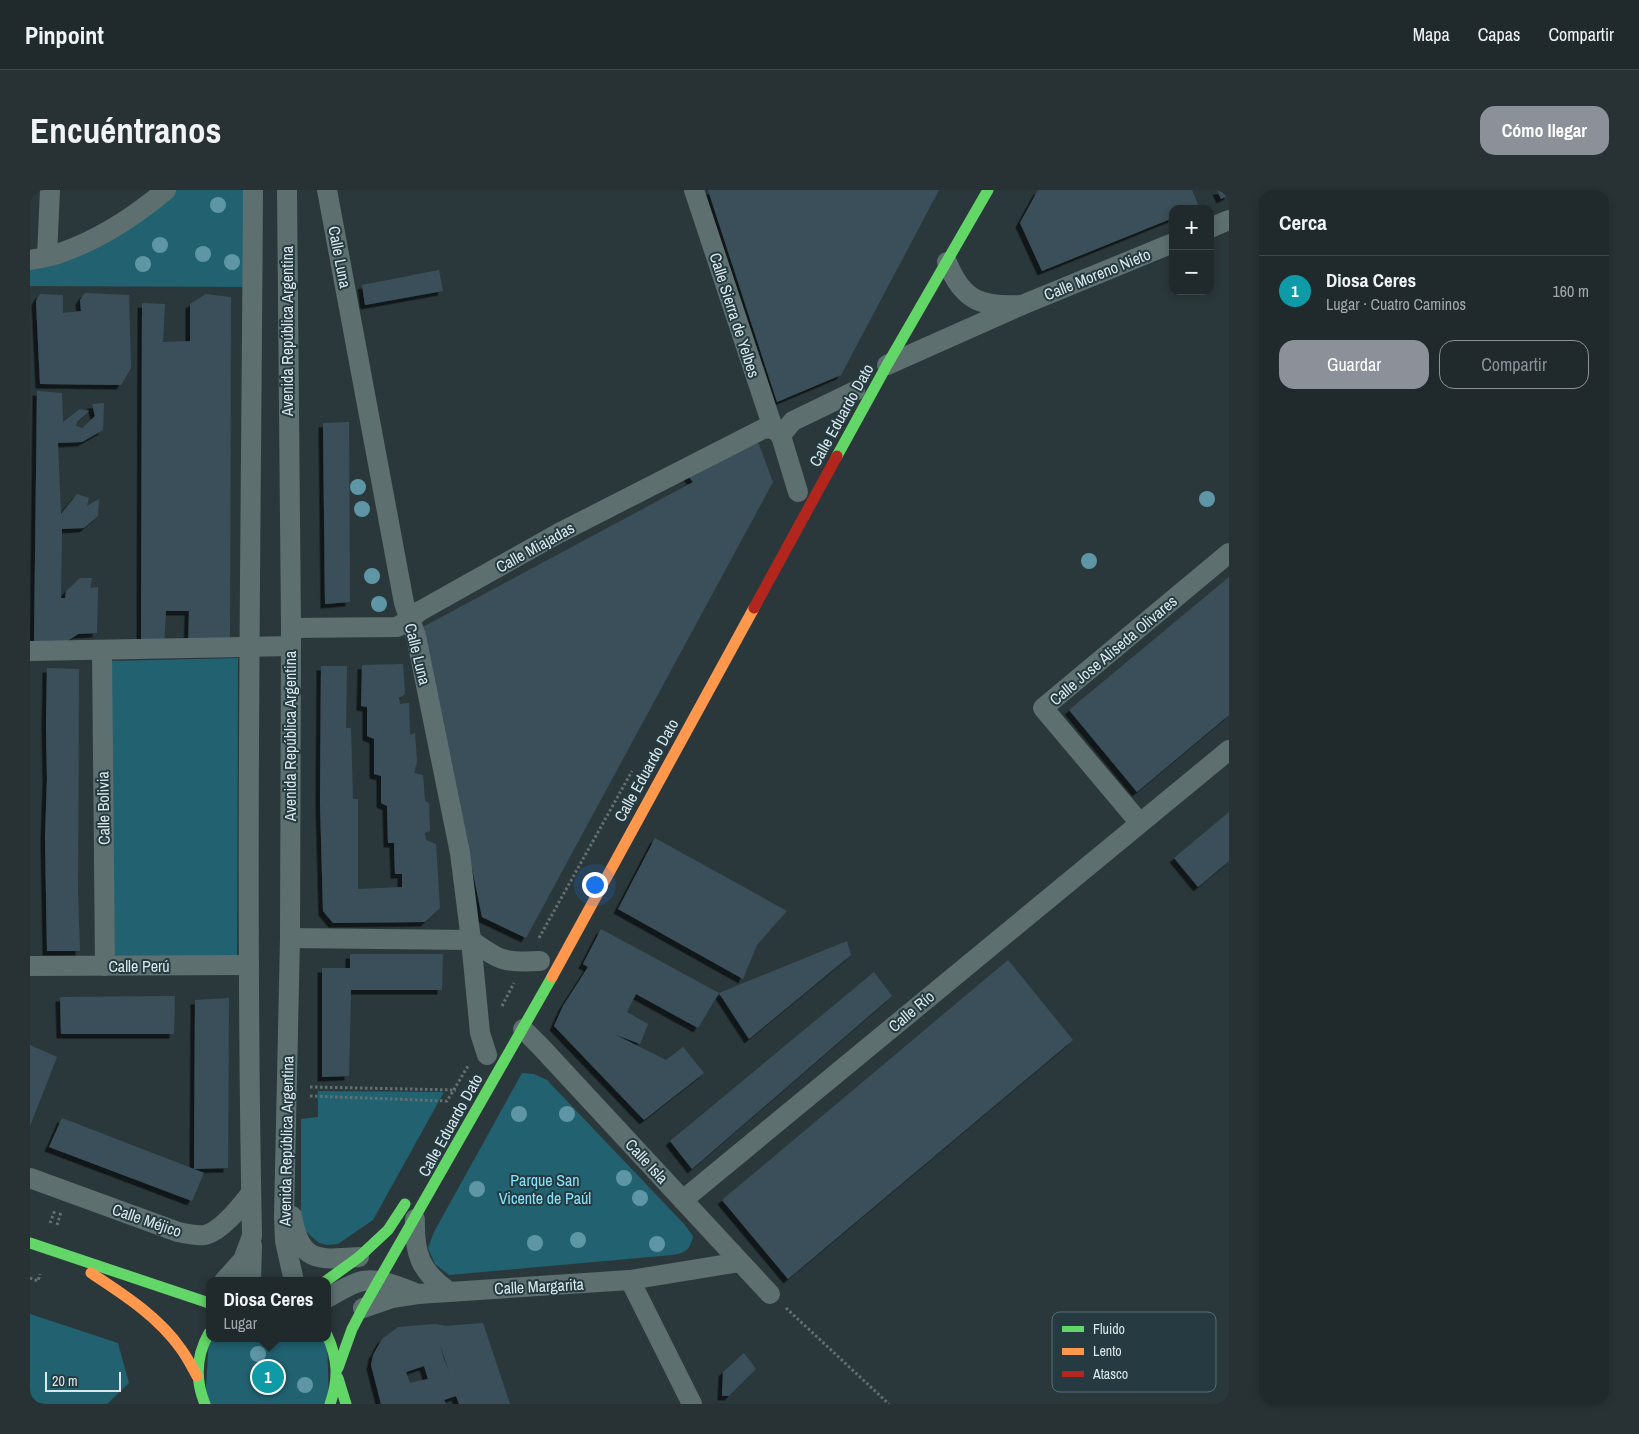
<!DOCTYPE html>
<html lang="es">
<meta charset="utf-8">
<style>
:root{--surface:#202a2c;--page:#283234;--text:#f1f3f6;--muted:#a2a7a9;--line:#3d4648;--accent:#8c9099}
body{margin:0;font-family:"Archivo Narrow",sans-serif;background:var(--page);color:var(--text)}
.controls{position:absolute;right:15px;top:15px;display:grid;overflow:hidden;border-radius:10px;box-shadow:0 2px 8px #0003}
.controls button{width:45px;height:45px;display:grid;place-items:center;padding:0;border:0;border-bottom:1px solid var(--line);background:var(--surface);color:var(--text);font:25px sans-serif}
.scale{position:absolute;left:15px;bottom:12px;width:76px;box-sizing:border-box;padding-left:5px;border:2px solid #dae7eb;border-top:0;font-size:14px;line-height:18px;white-space:nowrap;color:#dae7eb;-webkit-text-stroke:4px #253b41;paint-order:stroke}
.you{position:absolute;left:564px;top:694px;width:18px;height:18px;margin:-12px;border:4px solid #fff;border-radius:50%;background:#1a73e8;box-shadow:0 0 0 8px #1a73e833}
.badge{display:grid;place-items:center;width:32px;height:32px;border-radius:50%;background:var(--accent);color:#fff;font-size:16px;font-weight:700}
.pin{position:absolute;translate:-50% -50%;border:2px solid #fff;box-shadow:0 1px 5px #0006}
.popup{position:absolute;left:176px;top:1087px;width:125px;height:65px;box-sizing:border-box;display:grid;place-content:center;border-radius:10px;background:var(--surface);filter:drop-shadow(0 1px 4px #0005);font-size:16px;white-space:nowrap;color:var(--muted)}
.popup b{font-size:19px;color:var(--text)}
.popup::after{content:'';position:absolute;left:50%;top:100%;margin-left:-10px;border:10px solid transparent;border-top-color:var(--surface)}
.list{margin:0;padding:0;list-style:none}
h2{display:flex;justify-content:space-between;align-items:center;height:65px;margin:0;padding:0 20px;font-size:21px}
h2 small{font-size:16px;font-weight:400;color:var(--muted)}
.list li{display:grid;grid-template-columns:32px 1fr auto;gap:15px;align-items:center;box-sizing:border-box;height:70px;padding:0 20px;border-top:1px solid var(--line)}
.list b{display:block;font-size:19px;white-space:nowrap}
.list p{margin:0;font-size:16px;white-space:nowrap;color:var(--muted)}
.list em{font-size:16px;font-style:normal;color:var(--muted)}
.actions{display:flex;gap:10px;padding:15px 20px}
.actions a{flex:1;padding:11px 0;border:1px solid var(--accent);border-radius:15px;text-align:center;font-size:18px;color:var(--accent)}
.actions .main{background:var(--accent);color:#fff}
.map{position:relative;flex:none;width:1199px;height:1214px;overflow:hidden;border-radius:15px}
header{display:flex;align-items:center;gap:30px;box-sizing:border-box;height:70px;padding:0 25px;background:var(--surface);border-bottom:1px solid var(--line)}
header strong{font-size:24px}
nav{display:flex;gap:28px;margin-inline-start:auto;font-size:18px}
.intro{display:flex;align-items:center;justify-content:space-between;box-sizing:border-box;height:120px;padding:0 30px}
h1{margin:0;font-size:35px}
.button{padding:12px 22px;border-radius:15px;background:var(--accent);color:#fff;font-size:18px;font-weight:700}
main{display:flex;gap:30px;padding:0 30px}
aside{flex:1;background:var(--surface);border-radius:15px;box-shadow:0 2px 8px #0003}
.map>svg:first-child{display:block}
.green{fill:#216170}
.building{fill:#3b505a;fill-rule:evenodd;filter:url(#shadow)}
.lines{fill:none;stroke-linecap:round;stroke-linejoin:round}
.path{stroke:#627071;stroke-width:3;stroke-dasharray:2.5 2.5;stroke-linecap:butt}
.street{stroke:#5d6f6f;stroke-width:20}
.fast{stroke:#63d668;stroke-width:11}
.slow{stroke:#ff974d;stroke-width:11}
.jam{stroke:#b3261e;stroke-width:11}
.tree{fill:#5e96a5}
.labels{text-anchor:middle;stroke-width:4;stroke-linejoin:round;paint-order:stroke}
.street-label{font-size:16px;fill:#dae7eb;stroke:#253b41}
.park-label{font-size:16px;fill:#87e3fb;stroke:#253b41}
.key{fill:#253b41;stroke:#5b6f74;stroke-width:1}
.key-label{font-size:14px;fill:#dae7eb}
</style>
<header>
<strong>Pinpoint</strong>
<nav><a>Mapa</a><a>Capas</a><a>Compartir</a></nav>
</header>
<div class="intro"><h1>Encuéntranos</h1><a class="button">Cómo llegar</a></div>
<main>
<div class="map">
<svg width="1199" height="1214" viewBox="0 0 1199 1214">
<defs>
<filter id="shadow"><feDropShadow dx="-4.5" dy="4.5" stdDeviation="0" flood-color="#0009"/></filter>
</defs>
<rect width="100%" height="100%" fill="#2b383b"/>
<g class="green">
<path d="M136,0h87v97l-223,-1v-26l30,-6z"/>
<path d="M208,468l-1,300h-124l-3,-297z"/>
<path d="M492,883l12,1 13,6 137,144 9,12c-3,14 -8,17 -21,19l-223,20 -14,-11 -7,-16 6,-16z"/>
<path d="M288,901l126,1 -71,128 -35,24 -11,1 -8,-2 -7,-6 -7,-7 -4,-9v-102l17,-2z"/>
<path d="M0,1124l88,29 11,40 -22,21h-77z"/>
<path d="M179,1148h118l2,66h-124z"/>
</g>
<g class="building">
<path d="M678,0h231l-98,185 -64,27z"/>
<path d="M1008,0h154l7,17 -26,2v9l-131,53 -22,-48z"/>
<path d="M1187,0h12v5l-8,4z"/>
<path d="M409,80l4,21 -78,14 -3,-20z"/>
<path d="M55,103l44,2 2,73 -10,17 -81,-1 -4,-83 4,-7 23,1v18l18,-2 -1,-11z"/>
<path d="M176,104l25,3 -1,340 -17,10 -25,1 1,-37h-23l-2,35h-23l1,-343 23,1 -2,38 27,-1v-37z"/>
<path d="M7,201l25,2 1,29 17,-13 9,2 -12,11 -1,4 6,2 13,-12 -3,-12 12,-1 -1,27 -21,12 -24,1 3,71 16,-20 12,4 -2,8 12,-7 -1,17 -14,12 -22,1 -1,69h4l1,-7 14,-13h12l-2,10 8,-1 -1,46 -19,1 -18,12h-26z"/>
<path d="M319,232l1,180 -25,2 -2,-181z"/>
<path d="M728,252l15,40 -247,456 -44,-21 -59,-290 270,-145 -5,-6z"/>
<path d="M1199,387v138l-92,77 -68,-82z"/>
<path d="M373,474l2,30 -6,4 1,6 9,-1 1,32 5,-2 2,29 -3,11 9,2 2,26 4,2 1,28 -5,2 1,7 10,4 4,64 -15,14 -92,1 -10,-12 -3,-109 1,-136h26l-1,62h5l2,71h5v90l44,-2v-13h-7l-1,-31h-6l-1,-37 -6,-3v-27l-7,-2v-35l-7,-3v-29l-6,-1 1,-41z"/>
<path d="M17,478l32,1 -1,223 2,59h-33l-2,-113 2,-60 -1,-53z"/>
<path d="M1199,622v49l-31,26 -24,-29z"/>
<path d="M625,648l132,73 -30,34 -14,34 -125,-70z"/>
<path d="M571,739l118,64 -21,35 -62,-34 -9,18 21,12 -8,20 -26,-10 52,26 17,-13 21,26 -60,47 -90,-94 9,-20 25,-39 -5,-3z"/>
<path d="M817,751l4,14 -102,84 -30,-46z"/>
<path d="M320,764h93l-1,36h-91l-2,86 -27,1v-109h28z"/>
<path d="M978,770l65,80 -285,239 -66,-79z"/>
<path d="M844,782l18,24 -200,173 -22,-28z"/>
<path d="M145,806l-1,38h-113l-1,-37z"/>
<path d="M199,808l-1,170 -34,1 10,4 -12,28 -143,-54 13,-29 132,51 1,-169z"/>
<path d="M0,855l27,12 -27,69z"/>
<path d="M453,1133l27,81h-51l-3,-8 -12,4 2,4h-65l-10,-39 2,-10 9,-16 16,-12 37,-3 11,2zM410,1154l9,28 -5,-13zM394,1176l4,13 -18,4 -4,-11z"/>
<path d="M714,1163l12,16 -27,27h-7l1,-24z"/>
</g>
<g class="lines">
<g class="path">
<path d="M509,748l93,-167"/>
<path d="M472,816l12,-23"/>
<path d="M280,897l146,3"/>
<path d="M280,906l137,5 21,-35"/>
<path d="M20,1033l5,-13"/>
<path d="M27,1035l4,-13"/>
<path d="M0,1088l8,3 2,-7"/>
<path d="M756,1118l103,96"/>
</g>
<g class="street">
<path d="M257,0l4,438 -1,310 -6,278 1,25 9,40"/>
<path d="M664,0l79,238 8,8"/>
<path d="M1180,38l19,-8"/>
<path d="M17,66l3,-66"/>
<path d="M0,70c10,-2 21,-3 30,-7 38,-13 75,-37 106,-63"/>
<path d="M992,115l151,-62"/>
<path d="M857,175l135,-60c-40,2 -59,-3 -75,-43"/>
<path d="M768,302l-17,-56 5,-7 7,-8 62,-30"/>
<path d="M261,438l106,-1 12,-7 11,-9 139,-78 204,-104 10,-1"/>
<path d="M72,460l3,316"/>
<path d="M0,461l261,-5"/>
<path d="M1109,632l-96,-114 186,-155"/>
<path d="M260,748l181,2 -11,-87 -44,-217 -12,-33 -77,-413"/>
<path d="M0,776l219,-1"/>
<path d="M493,839l18,18 229,247"/>
<path d="M457,865l-7,-22 -9,-93c28,21 34,23 69,21"/>
<path d="M0,988l148,54c9,2 18,4 27,3 17,-4 36,-29 46,-42"/>
<path d="M653,1010l546,-450"/>
<path d="M262,1026c8,47 26,44 67,41"/>
<path d="M385,1029c-1,34 5,52 33,72"/>
<path d="M600,1090l62,124"/>
<path d="M194,1091l19,-21 9,-24c-7,-349 -1,-697 1,-1046"/>
<path d="M221,1091l1,-36"/>
<path d="M388,1104l212,-14 110,-18"/>
<path d="M297,1108c9,-5 19,-11 29,-15 19,-8 44,4 62,11l-26,4 -29,10"/>
</g>
<g class="fast">
<path d="M807,266l50,-91 101,-175"/>
<path d="M0,1053l179,60"/>
<path d="M296,1091l33,-24 29,-27 17,-26"/>
<path d="M297,1145c11,24 12,44 3,69"/>
<path d="M308,1178l14,-39 11,-21 189,-331"/>
<path d="M308,1188l8,26"/>
<path d="M175,1214c-10,-24 -9,-48 4,-71"/>
</g>
<g class="slow">
<path d="M522,787l202,-369"/>
<path d="M61,1083c32,21 68,44 90,76 6,8 11,18 16,27"/>
</g>
<path class="jam" d="M724,418l83,-152"/>
</g>
<g class="tree">
<circle cx="188" cy="15" r="8"/>
<circle cx="130" cy="55" r="8"/>
<circle cx="173" cy="64" r="8"/>
<circle cx="202" cy="72" r="8"/>
<circle cx="113" cy="74" r="8"/>
<circle cx="328" cy="297" r="8"/>
<circle cx="1177" cy="309" r="8"/>
<circle cx="332" cy="319" r="8"/>
<circle cx="1059" cy="371" r="8"/>
<circle cx="342" cy="386" r="8"/>
<circle cx="349" cy="414" r="8"/>
<circle cx="489" cy="924" r="8"/>
<circle cx="537" cy="924" r="8"/>
<circle cx="594" cy="988" r="8"/>
<circle cx="447" cy="999" r="8"/>
<circle cx="610" cy="1008" r="8"/>
<circle cx="548" cy="1050" r="8"/>
<circle cx="505" cy="1053" r="8"/>
<circle cx="627" cy="1054" r="8"/>
<circle cx="228" cy="1164" r="8"/>
<circle cx="275" cy="1195" r="8"/>
</g>
<g class="labels">
<g class="street-label">
<text transform="translate(310 67) rotate(79)" y="6">Calle Luna</text>
<text transform="translate(1067 84) rotate(-22)" y="6">Calle Moreno Nieto</text>
<text transform="translate(705 125) rotate(72)" y="6">Calle Sierra de Yelbes</text>
<text transform="translate(257 141) rotate(-90)" y="6">Avenida República Argentina</text>
<text transform="translate(811 225) rotate(-61)" y="6">Calle Eduardo Dato</text>
<text transform="translate(505 357) rotate(-29)" y="6">Calle Miajadas</text>
<text transform="translate(1083 460) rotate(-40)" y="6">Calle Jose Aliseda Olivares</text>
<text transform="translate(388 464) rotate(76)" y="6">Calle Luna</text>
<text transform="translate(260 546) rotate(-90)" y="6">Avenida República Argentina</text>
<text transform="translate(616 580) rotate(-61)" y="6">Calle Eduardo Dato</text>
<text transform="translate(73 618) rotate(-91)" y="6">Calle Bolivia</text>
<text x="109" y="782">Calle Perú</text>
<text transform="translate(881 821) rotate(-40)" y="6">Calle Río</text>
<text transform="translate(420 935) rotate(-61)" y="6">Calle Eduardo Dato</text>
<text transform="translate(256 951) rotate(-89)" y="6">Avenida República Argentina</text>
<text transform="translate(617 971) rotate(47)" y="6">Calle Isla</text>
<text transform="translate(117 1030) rotate(19)" y="6">Calle Méjico</text>
<text transform="translate(509 1096) rotate(-3)" y="6">Calle Margarita</text>
</g>
<g class="park-label">
<text x="515" y="996">Parque San<tspan x="515" dy="18">Vicente de Paúl</tspan></text>
</g>
</g>
<rect x="1022" y="1122" width="164" height="80" rx="8" class="key"/>
<rect x="1032" y="1136" width="22" height="6" fill="#63d668"/>
<rect x="1032" y="1158" width="22" height="7" fill="#ff974d"/>
<rect x="1032" y="1181" width="22" height="6" fill="#b3261e"/>
<g class="key-label">
<text x="1063" y="1144">Fluido</text>
<text x="1063" y="1166">Lento</text>
<text x="1063" y="1189">Atasco</text>
</g>
</svg>
<div class="controls">
<button>+</button>
<button>−</button>
</div>
<div class="scale">20 m</div>
<div class="you"></div>
<div class="pin badge" style="left:238px;top:1187px;background:#0f9aa8">1</div>
<div class="popup"><b>Diosa Ceres</b>Lugar</div>
</div>
<aside>
<h2>Cerca<small></small></h2>
<ul class="list">
<li><span class="badge" style="background:#0f9aa8">1</span><div><b>Diosa Ceres</b><p>Lugar · Cuatro Caminos</p></div><em>160 m</em></li>
</ul>
<div class="actions"><a class="main">Guardar</a><a>Compartir</a></div>
</aside>
</main>
